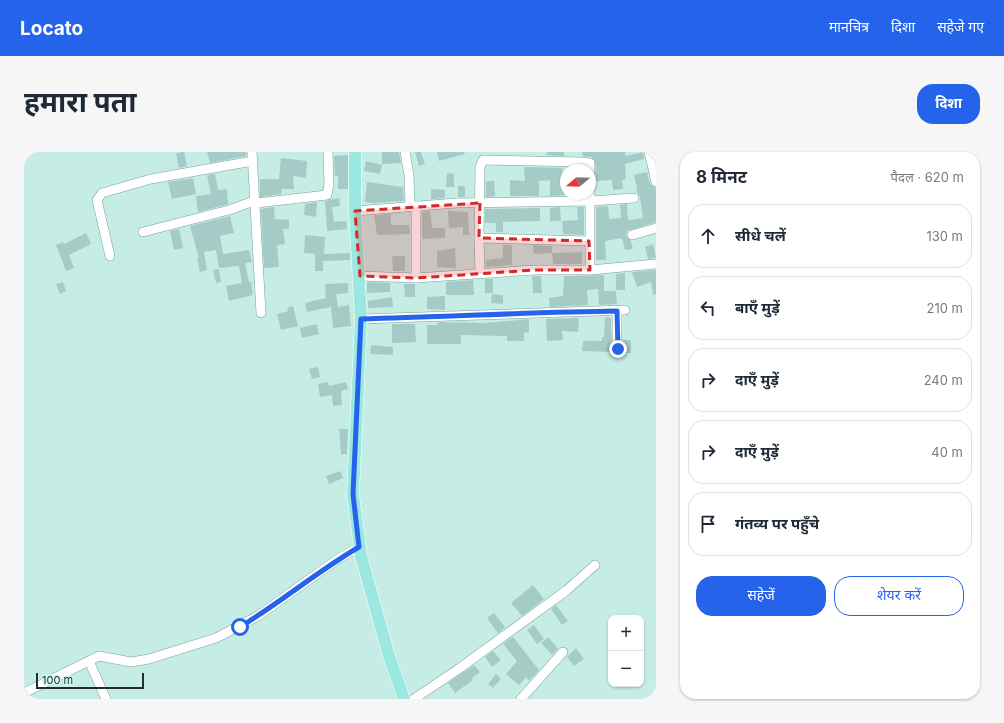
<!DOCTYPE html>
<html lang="hi">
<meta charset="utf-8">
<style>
:root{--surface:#fff;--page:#f6f6f7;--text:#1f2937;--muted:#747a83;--line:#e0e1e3;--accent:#2563eb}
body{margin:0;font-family:Inter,"Noto Sans Devanagari",sans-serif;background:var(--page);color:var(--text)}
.controls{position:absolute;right:12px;bottom:12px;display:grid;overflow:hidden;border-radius:8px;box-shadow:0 1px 3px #0004}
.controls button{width:36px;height:36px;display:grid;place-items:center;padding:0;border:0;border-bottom:1px solid var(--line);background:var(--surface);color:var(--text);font:20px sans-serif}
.compass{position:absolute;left:536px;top:12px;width:36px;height:36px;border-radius:50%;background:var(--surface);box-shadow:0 1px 3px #0004;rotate:251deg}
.scale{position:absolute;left:12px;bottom:10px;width:108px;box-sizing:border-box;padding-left:4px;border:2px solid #21302e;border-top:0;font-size:11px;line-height:14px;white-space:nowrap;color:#21302e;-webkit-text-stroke:3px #d2faf3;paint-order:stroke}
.stop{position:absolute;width:12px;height:12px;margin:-9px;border:3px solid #2563eb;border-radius:50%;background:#fff}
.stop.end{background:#2563eb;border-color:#fff;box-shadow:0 1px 4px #0008}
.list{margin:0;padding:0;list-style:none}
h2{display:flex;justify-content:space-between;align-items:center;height:52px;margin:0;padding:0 16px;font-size:17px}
h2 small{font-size:13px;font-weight:400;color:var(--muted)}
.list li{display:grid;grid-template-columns:26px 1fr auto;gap:12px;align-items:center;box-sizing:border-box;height:64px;margin:0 8px 8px;padding:0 8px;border:1px solid var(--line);border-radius:16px}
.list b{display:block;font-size:15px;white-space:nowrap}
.list em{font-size:13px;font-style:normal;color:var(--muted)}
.actions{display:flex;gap:8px;padding:12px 16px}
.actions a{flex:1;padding:9px 0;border:1px solid var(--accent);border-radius:16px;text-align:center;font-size:14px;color:var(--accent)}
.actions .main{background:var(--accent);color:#fff}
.icon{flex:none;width:22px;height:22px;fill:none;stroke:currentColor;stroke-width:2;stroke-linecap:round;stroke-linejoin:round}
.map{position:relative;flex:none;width:632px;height:547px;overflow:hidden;border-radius:16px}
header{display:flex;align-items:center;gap:24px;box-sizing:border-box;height:56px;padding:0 20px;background:var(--accent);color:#fff}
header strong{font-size:19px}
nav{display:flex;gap:22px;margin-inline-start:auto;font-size:14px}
.intro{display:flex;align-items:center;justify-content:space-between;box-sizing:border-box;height:96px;padding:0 24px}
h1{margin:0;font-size:28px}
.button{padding:10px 18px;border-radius:16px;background:var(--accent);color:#fff;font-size:14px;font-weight:700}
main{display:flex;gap:24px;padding:0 24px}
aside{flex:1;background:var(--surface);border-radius:16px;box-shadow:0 1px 3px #0004}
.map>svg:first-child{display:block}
.building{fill:#a4cbc5}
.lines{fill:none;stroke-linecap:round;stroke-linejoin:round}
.minor-casing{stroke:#7ba09a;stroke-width:10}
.major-casing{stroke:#fff;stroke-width:13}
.minor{stroke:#fff;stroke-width:9}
.major{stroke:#9ae8df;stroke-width:12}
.route{stroke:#2563eb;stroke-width:5}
.marked{fill:#d62828;fill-opacity:0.2;stroke:#d62828;stroke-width:3;stroke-dasharray:8 5;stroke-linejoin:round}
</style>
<header>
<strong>Locato</strong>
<nav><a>मानचित्र</a><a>दिशा</a><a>सहेजे गए</a></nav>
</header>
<div class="intro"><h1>हमारा पता</h1><a class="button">दिशा</a></div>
<main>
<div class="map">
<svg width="632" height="547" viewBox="0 0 632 547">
<rect width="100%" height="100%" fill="#c5ede6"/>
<g class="building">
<path d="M160,0l3,14 -8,2 -3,-15z"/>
<path d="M183,0h39v4l-36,7z"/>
<path d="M358,0h17l2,11 -19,1z"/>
<path d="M391,0h6l4,12 -6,2z"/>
<path d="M413,0h27l1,2 -26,7z"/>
<path d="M523,0h17v4l-17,-1z"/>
<path d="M558,0h43l1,4 17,-4 1,7 -19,5 1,15 -4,1 1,9 -10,1 -1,-10 -16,1 -1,-20 -4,-4 -8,-1z"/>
<path d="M324,3v34h-10v-13h-3l-1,-20z"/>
<path d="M257,6l26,3 -1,17 -13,-2 1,13h-12l-1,5 -21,3v-18h19z"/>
<path d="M342,9l16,4 -2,9 -16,-3z"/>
<path d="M500,15l38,1 1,13h3v14l-16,1v-16l-11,1v15h-29v-16l15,1z"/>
<path d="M623,20l3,12 6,4v34l-29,9 -1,5 5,5 2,8 -8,1 -3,-12 -17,3 1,19h-10v-53l12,-1 1,13 12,-1 -1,-13 7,-1 1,16 15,-2 -3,-21 -4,-7 1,-2 -3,-13z"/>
<path d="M423,21l7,1v13h-8z"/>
<path d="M191,22l3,16 9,-1 1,15 -30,8 -2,-16 15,-2 -4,-19z"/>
<path d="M169,26l3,16 -24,5 -4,-17z"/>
<path d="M462,29h8l1,15 -9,1z"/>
<path d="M343,30l36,5 1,14 -30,2 -9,-1z"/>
<rect x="434" y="34" width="7" height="11"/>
<path d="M407,37l14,1v8l-14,1z"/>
<path d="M315,46l1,8 -8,1 2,15 12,-1 1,8 -20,2 -2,-30z"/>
<path d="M293,50l-1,15 -12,-2 1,-11z"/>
<path d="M250,55l1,12 14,1v9h-6l2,15 -8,1 2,22 -15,1 -3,-59z"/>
<path d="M536,55l1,14h-11v-13z"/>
<path d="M553,55h7v28l-21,-1 -1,-13 16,-1z"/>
<path d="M516,56v13l-37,1v10h-7v-9h-11v-14z"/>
<path d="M406,59l2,17h13v10l-23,1v-27z"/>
<path d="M424,59l20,1 1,23h-6v-8l-14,1z"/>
<path d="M367,62v11h18l1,9 -33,1 -3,-20z"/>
<path d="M206,64l4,17 -14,3 3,18 26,-4 3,12 -7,1 4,19h2l2,13 -24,6 -3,-15 16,-3 -3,-17 -20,2 -3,-18 -12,2 3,18 -7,2 -3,-14h2l-9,-32z"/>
<path d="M155,77l4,19 -9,2 -4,-19z"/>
<path d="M62,81l5,11 -22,11 5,13 -8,3 -10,-26 7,-3 1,2z"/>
<path d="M281,83l20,2 -1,17 26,-1v7l-27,1v10h-8v-17l-11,-1z"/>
<path d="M629,92l3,14 -8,1 -3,-12z"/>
<path d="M479,93h9v20l-26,2v-7l17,-2z"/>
<path d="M509,93l19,1v7l-18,1z"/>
<path d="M431,96l1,20 -19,-1v-16z"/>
<path d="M558,100v12h-29l-1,-11z"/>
<path d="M368,104h13v15h-12z"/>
<path d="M195,117l2,13 -5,1 -3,-13z"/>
<path d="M632,118v24l-3,1 -2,-13 -14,5 -5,-15z"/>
<path d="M601,121v17h-9v-16z"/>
<path d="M580,123v16h12l1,13 -18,1 -1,-16 -11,1 1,15 -38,2 -1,-9 14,-2 1,-20z"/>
<path d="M508,124h9l1,17h-9z"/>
<rect x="461" y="127" width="8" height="14"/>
<path d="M449,128l1,15h-28v-13z"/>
<path d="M39,130l3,9 -6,3 -4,-10z"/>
<path d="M343,130l23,1v9l-23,1z"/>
<path d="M324,131v10l-12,1 2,13 11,-2 2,21 -18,2 -2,-21 -24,5 -2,-9 21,-5 -1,-14z"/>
<path d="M380,132h11v13h-10z"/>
<path d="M468,142l11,1v9l-12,-1z"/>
<path d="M421,144v14l-18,-1v-12z"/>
<path d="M368,145l1,10 -25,1v-7z"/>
<path d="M269,154l5,20 -17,4 -4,-16 11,-3 -1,-3z"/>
<path d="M581,165l6,1 1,34 -30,-1 1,-10h19v-4h2z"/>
<path d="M555,166l-1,14 -16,-1 1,9 -16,1 -1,-22z"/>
<path d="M505,167v13l-5,1v8h-17v-5l-46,-1v9h-34v-19h9l3,-3 46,1z"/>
<path d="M293,172l2,10 -17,4 -2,-10z"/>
<path d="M368,172h23l1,18 -24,1z"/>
<path d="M599,188h8v13h-10z"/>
<path d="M347,193l22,2v8l-23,-1z"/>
<path d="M294,215l2,10 -8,2 -3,-10z"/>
<path d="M304,230l1,4 17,-4 2,7 -7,2 1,14 -9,1 -1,-11 -12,2 -2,-13z"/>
<path d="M315,277h9l-1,25h-6z"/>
<path d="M316,319l3,7 -14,6 -3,-8z"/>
<path d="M509,433l11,14 -22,17 -11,-13z"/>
<path d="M532,453l12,16 -6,4 -11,-16z"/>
<path d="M470,461l11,14 -7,6 -11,-15z"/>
<path d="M510,473l10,14 -7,5 -10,-14z"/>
<path d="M489,485l26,33 -10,11 -3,-4 -7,8 -13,-11 11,-13 -14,-17z"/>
<path d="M524,485l10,12 -6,6 -11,-12z"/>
<path d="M552,496l8,11 -10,7 -7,-9z"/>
<path d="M469,499l8,9 -9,7 -7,-10z"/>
<path d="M450,513l6,7 -8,6 1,2 -18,13 -7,-10z"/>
<path d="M472,522l5,5 -8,9 -5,-4z"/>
</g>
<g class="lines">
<g class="minor-casing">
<g id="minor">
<path d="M228,0l9,161"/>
<path d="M381,0l4,23 1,31"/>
<path d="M625,0l7,30"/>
<path d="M392,54v72"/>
<path d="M331,59l101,-8 135,-2 43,-3"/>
<path d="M119,80l86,-22 25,-9 3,2 70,-8 2,-11 -1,-32"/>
<path d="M608,83l24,-7"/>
<path d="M455,86l1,-71 3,-7 98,2 9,1v107l66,-6"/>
<path d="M86,104l-13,-56 5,-7 49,-14 102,-18"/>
<path d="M456,121l-1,-35 110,3"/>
<path d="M336,124l56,2 119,-8h55"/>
<path d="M593,159v38"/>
<path d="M337,167l264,-9"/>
<path d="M65,509l17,38"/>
<path d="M0,541l75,-37 32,6 18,-3 67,-21 42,-22 80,-57 21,-12"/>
<path d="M390,547l46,-31 107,-78 28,-25"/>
<path d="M497,547l42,-47"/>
</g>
</g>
<g class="major-casing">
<path id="major" d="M331,0v59l6,108 -8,175 8,62 28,100 15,43"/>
</g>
<use href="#minor" class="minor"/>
<use href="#major" class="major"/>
</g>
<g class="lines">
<path class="route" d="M216,475c41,-25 78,-56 119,-80l-6,-53 8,-175c85,-2 171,-7 256,-8l1,38"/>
</g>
<path class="marked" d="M456,51l-1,35 110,3 1,29h-55l-119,8 -56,-2 -5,-65z"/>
</svg>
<div class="controls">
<button>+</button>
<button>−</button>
</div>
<svg class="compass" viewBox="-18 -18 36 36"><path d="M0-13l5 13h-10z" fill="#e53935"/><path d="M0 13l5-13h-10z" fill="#747a83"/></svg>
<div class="scale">100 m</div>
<div class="stop" style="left:216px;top:475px"></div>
<div class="stop end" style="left:594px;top:197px"></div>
</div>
<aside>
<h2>8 मिनट<small>पैदल · 620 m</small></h2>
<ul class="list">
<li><svg class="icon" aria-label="ahead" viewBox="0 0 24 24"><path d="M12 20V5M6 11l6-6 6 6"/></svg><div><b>सीधे चलें</b></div><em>130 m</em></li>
<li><svg class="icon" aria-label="left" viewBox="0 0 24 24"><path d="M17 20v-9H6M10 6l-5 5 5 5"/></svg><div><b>बाएँ मुड़ें</b></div><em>210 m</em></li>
<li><svg class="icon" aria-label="right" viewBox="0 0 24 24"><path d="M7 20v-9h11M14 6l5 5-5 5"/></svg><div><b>दाएँ मुड़ें</b></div><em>240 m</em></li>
<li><svg class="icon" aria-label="right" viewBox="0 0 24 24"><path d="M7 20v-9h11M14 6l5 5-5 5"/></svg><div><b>दाएँ मुड़ें</b></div><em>40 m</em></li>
<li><svg class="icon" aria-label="arrive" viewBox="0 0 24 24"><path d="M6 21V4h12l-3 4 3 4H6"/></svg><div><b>गंतव्य पर पहुँचे</b></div></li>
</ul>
<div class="actions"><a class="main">सहेजें</a><a>शेयर करें</a></div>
</aside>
</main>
